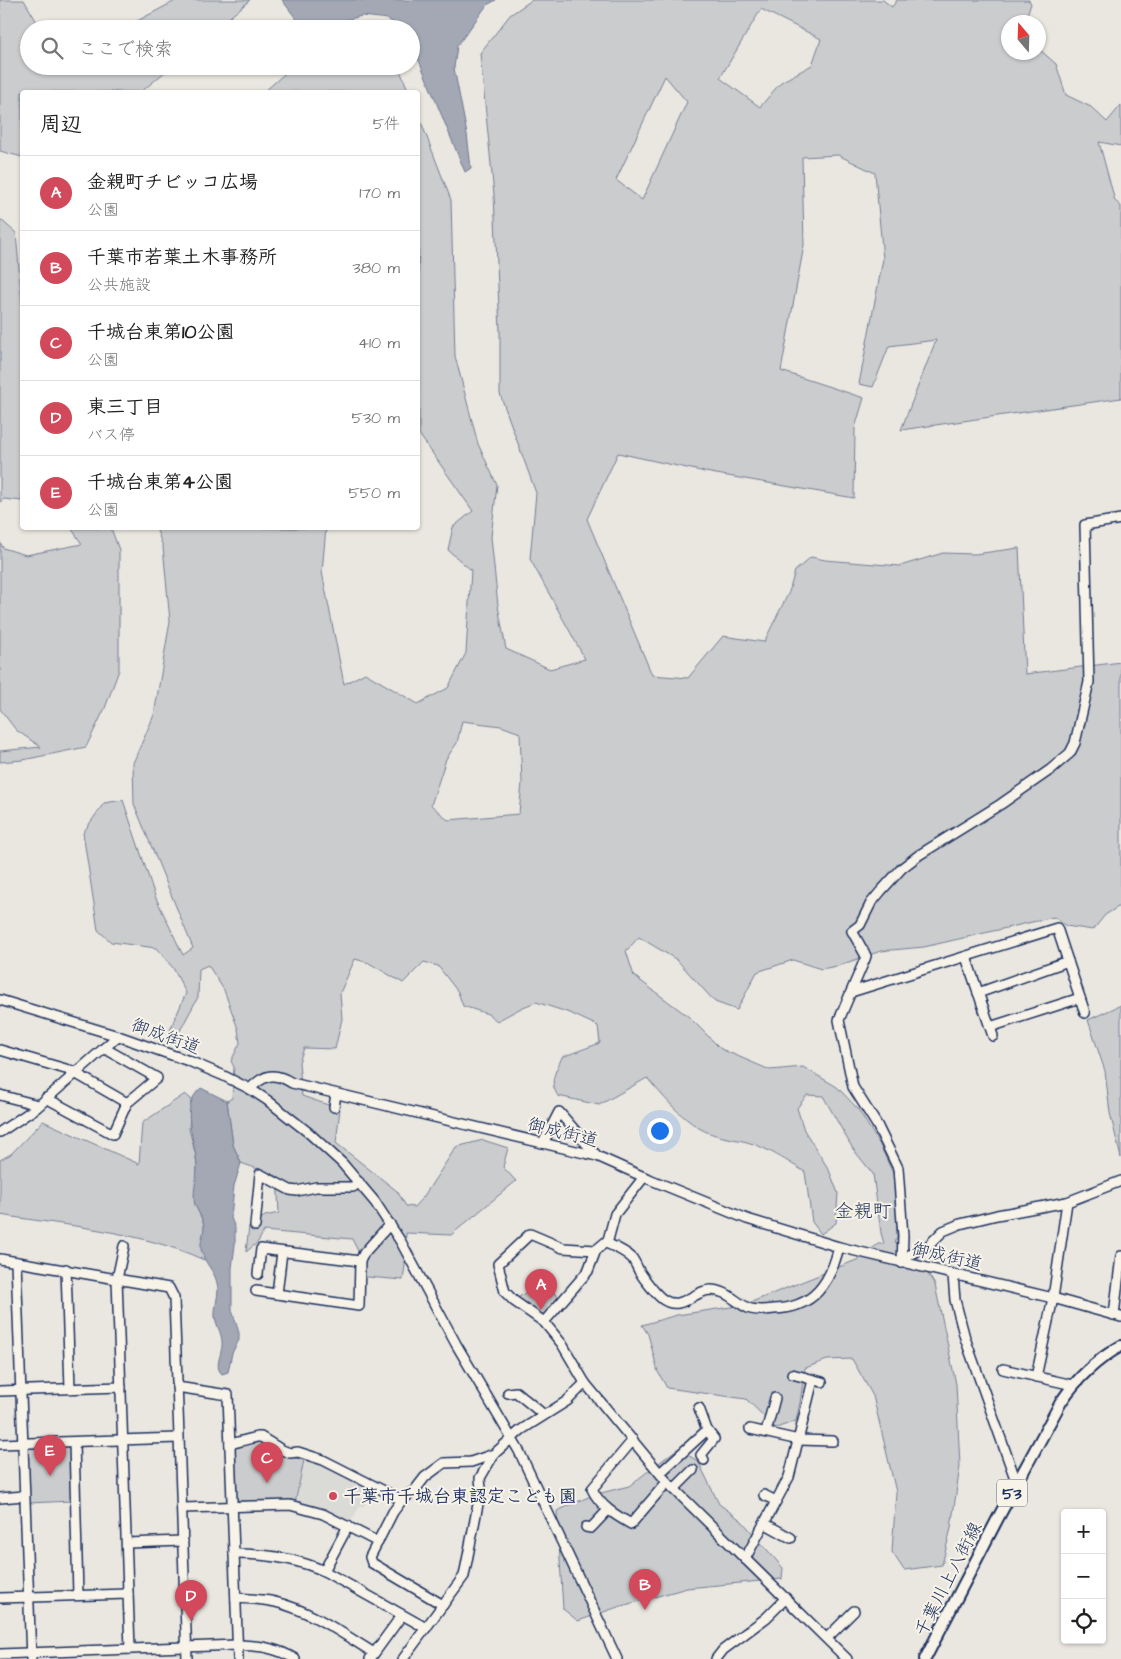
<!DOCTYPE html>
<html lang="ja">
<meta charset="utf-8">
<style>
:root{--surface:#fff;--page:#f2f2f2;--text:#222;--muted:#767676;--line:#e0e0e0;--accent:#d1495b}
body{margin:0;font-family:"Architects Daughter","Klee One",sans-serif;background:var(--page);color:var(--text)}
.controls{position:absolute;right:15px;bottom:15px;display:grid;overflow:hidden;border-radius:5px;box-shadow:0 1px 4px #0004}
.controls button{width:45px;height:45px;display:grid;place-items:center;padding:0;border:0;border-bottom:1px solid var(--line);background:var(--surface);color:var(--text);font:25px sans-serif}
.compass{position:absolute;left:1001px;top:15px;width:45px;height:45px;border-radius:50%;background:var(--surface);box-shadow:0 1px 4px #0004;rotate:341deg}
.you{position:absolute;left:659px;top:1130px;width:18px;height:18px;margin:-12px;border:4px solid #fff;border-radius:50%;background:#1a73e8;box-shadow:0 0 0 8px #1a73e833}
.badge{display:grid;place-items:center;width:32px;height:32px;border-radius:50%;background:var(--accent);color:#fff;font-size:16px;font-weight:700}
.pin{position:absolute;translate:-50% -41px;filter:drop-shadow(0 1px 2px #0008)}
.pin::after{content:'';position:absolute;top:26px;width:18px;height:15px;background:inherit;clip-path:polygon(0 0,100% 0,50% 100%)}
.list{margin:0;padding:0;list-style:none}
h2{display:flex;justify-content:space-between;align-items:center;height:65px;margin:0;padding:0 20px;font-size:21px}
h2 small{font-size:16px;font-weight:400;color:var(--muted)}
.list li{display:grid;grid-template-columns:32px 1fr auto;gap:15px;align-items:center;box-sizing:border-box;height:75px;padding:0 20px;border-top:1px solid var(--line)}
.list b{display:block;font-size:19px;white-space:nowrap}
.list p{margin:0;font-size:16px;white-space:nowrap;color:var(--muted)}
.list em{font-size:16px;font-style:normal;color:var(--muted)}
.icon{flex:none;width:28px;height:28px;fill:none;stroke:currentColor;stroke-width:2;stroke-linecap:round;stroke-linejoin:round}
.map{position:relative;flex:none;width:1121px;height:1659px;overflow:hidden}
.search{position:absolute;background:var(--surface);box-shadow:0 1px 4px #0004;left:20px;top:20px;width:400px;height:55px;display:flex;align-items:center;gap:12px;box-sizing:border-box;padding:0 18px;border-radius:28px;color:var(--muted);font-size:19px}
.panel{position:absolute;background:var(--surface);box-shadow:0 1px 4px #0004;left:20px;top:90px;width:400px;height:440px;border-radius:5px}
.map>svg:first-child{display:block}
.built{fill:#dadad6}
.green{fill:#cbcccd;stroke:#737e96;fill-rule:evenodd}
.water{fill:#a3a8b4;stroke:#6d7892}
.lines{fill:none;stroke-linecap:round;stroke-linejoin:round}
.minor-casing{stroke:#1b2f5e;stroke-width:12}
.major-casing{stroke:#1b2f5e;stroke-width:14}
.minor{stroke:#f7f3e8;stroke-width:9}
.major{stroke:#f7f3e8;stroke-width:10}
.poi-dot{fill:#d1495b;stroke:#f7f3e8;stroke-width:2}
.labels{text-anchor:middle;stroke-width:4;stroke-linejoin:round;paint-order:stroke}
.shield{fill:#f7f3e8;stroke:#5d6a87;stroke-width:1}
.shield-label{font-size:16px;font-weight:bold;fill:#1b2f5e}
.street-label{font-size:18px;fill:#1b2f5e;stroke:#f7f3e8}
.poi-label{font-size:18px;font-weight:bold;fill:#1b2f5e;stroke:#f7f3e8;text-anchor:start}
.neighbourhood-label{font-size:19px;fill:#1b2f5e;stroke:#f7f3e8}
</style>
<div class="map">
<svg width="1121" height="1659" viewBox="0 0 1121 1659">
<rect width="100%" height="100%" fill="#eae7e0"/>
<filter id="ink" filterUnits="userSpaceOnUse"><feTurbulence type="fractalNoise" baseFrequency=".02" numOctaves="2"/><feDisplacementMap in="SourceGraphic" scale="10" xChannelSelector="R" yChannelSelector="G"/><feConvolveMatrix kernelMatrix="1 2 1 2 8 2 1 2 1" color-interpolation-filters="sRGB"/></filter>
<g filter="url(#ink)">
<path class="built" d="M305,1460l36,12 33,15 -11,20 -3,-1 -10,17 -12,-6 -42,-12z"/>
<g class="green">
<path d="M0,0h24l17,29h-12v37h34l3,4 5,-4h101l-31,26h-119v65l-22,-6z"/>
<path d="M177,0h73l-34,29h-94z"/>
<path d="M532,0h351l9,7 5,-7h132l2,4 -7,18h-16v30h30l1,-3 17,15 10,31 25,12 16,15 14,-17v41l-22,-4 16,59 6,5v192l-220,32 35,-90 -47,6 -16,41 -14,-3 24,-125 -8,-86 -37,-18 -36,2 2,88 -23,126 83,27 -9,30 -1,70 -149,-26 -87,-19 -31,66 65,156 36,3 35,-42 41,6 25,-50 6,-21 16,-14 14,3 75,6 43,-13 32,1 44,-6 6,126 96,-12v243l-16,10 -12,15 -27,-4 -12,-9 -130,30 -43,4 -44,15 -16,3 -28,-9 -36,12 -20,38 -22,-8 -38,-42 -38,-23 -13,14 8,25 55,41 32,32 49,21 33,-3 34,20 21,22 22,36 16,35 1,58 -2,5 20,10 20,32 21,99 4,82 -9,62 -9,37 -38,5 -12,-18 4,-60 -23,-96 -21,-37 -25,1 -22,8 -5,35 -4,18 -20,7 -30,-29 -79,-11 -9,-16 -10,-38 -6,-9 35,-10 67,-10 115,-46 19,-15h6l-3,-11 -8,-59 -20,-25 -30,-53 -16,-1 -10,13 7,22 25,40 9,23 -2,30 -15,11 -9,-12 -7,-50c-18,-11 -37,-24 -58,-30 -16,-4 -33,-5 -48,-14 -21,-13 -36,-32 -52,-50l-48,27 -41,-9c-10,-15 -2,-24 4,-39l38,-14 -2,-17 -28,-13 -34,-11 -13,5 -26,14 -9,-7 -25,-8 -5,-14 -20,-26 -14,-4 -21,21 -34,-20 -14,-4 -15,34 2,26 -7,30 -31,-1 -5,14 3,34 38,13 -4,34 61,48 9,15 8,1 10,-11 32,-49 27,-7 25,8 -5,19 13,14 -65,54 -45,-2 -1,33 -2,14 -48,-4 3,-25 -6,-12 -88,-8 -6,11 -12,10 3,-26 16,-10 14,-3 -2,-37 -36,-13 -8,-18 -6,-44 5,-3 2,-31 -3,-6 9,-18 -2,-14 -14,-39 -16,-25 -9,4 -1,28 -24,45h-9l21,-49 -13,-25 -17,-20 -45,-6 -13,-12 -15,-97 21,-30 19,-3 32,96 28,59 10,-7 -59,-144 -1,-41 21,-48 16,-94 -7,-74 -7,-19h170l-4,44 22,112 21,-11 53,31 30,-16 18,-35 5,-83 -23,-20 5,-23 20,-16 -54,-77 -1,-320 33,86 4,156 23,88 19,41 -6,52 7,69 8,43 44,20 35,-10 -55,-100 6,-66 -36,-99v-62l-6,-137 -14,-142 30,-38zM761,9l60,30 -9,26 -31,17 -21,25 -40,-29zM665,76l22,26 -45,98 -26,-20zM462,721l39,5 19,7 2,50 -3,31 -71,6 -17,-15 15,-46 11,-16z"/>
<path d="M293,66h105l11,26h-145z"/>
<path d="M0,219l16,14 6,70v198l-18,-2 -4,3z"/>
<path d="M71,528h40l8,22v120l-14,38 -19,39 -63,13 -23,2v-11l41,-4 -25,-17 -16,-21v-167l3,6 23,7 56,-11z"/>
<path d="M1121,1005v153l-11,-45 -5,-42 -17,-51z"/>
<path d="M185,1094l6,5 -2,30 7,27 1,12 -2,36 9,20v36c-64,-29 -135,-34 -204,-45v-55l11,-6 32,-33 96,43 3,-41z"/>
<path d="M540,1283l22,16 -19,21 -27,-21z"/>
<path d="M258,1441l25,14 21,5 -9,44 -56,-3 -4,-3 -1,-51z"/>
<path d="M67,1446l3,5 1,50 -42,2 -1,-54 2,-2z"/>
<path d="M677,1449l21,12 21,43 23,17 41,47 -1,11 -95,9 -69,19 -40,14 -15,-12 -6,-98 36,-16 36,-9z"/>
</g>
<g class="water">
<path d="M282,0h214l-9,5 -30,41 -3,22 13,66 4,34 -6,4 -54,-131v-12h-11l-12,-10 -26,-3 -25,6 -10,7h-23z"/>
<path d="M201,1088l26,13 6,44 8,18 -7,23 -3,32 4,10v17l-3,23v42l7,23v7l-7,13 -4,19 -6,2c-8,-7 -1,-18 0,-28 1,-11 -5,-18 -7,-29 -1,-11 5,-23 2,-34 -3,-14 -13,-19 -16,-34 -1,-8 3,-15 3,-23 -1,-8 -6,-14 -9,-21 -3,-11 2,-27 2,-38 -1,-26 -19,-60 4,-79z"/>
</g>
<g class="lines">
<g class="minor-casing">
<g id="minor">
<path d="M966,957l27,79"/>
<path d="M851,992l206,-64 28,85"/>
<path d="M978,993l90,-32"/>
<path d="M0,1000l118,36 71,25 33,14 28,14 17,11 42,33 33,30 33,39 26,40 55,102 63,107 98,208"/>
<path d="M990,1027l90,-29"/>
<path d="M0,1050l76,22"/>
<path d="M75,1073l52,30"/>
<path d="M250,1089c14,-15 25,-17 42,-6l305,73 47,21 103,42 92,28 214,51 68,19"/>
<path d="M0,1095l38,10"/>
<path d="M46,1098l67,36 14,-31 30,-25 -53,-30"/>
<path d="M334,1107l2,-13"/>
<path d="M0,1132l36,-24 82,-72"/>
<path d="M543,1143l16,-31 38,44"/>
<path d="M255,1226l5,-52 30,16 7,1 19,-4h37l6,-5"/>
<path d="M606,1243c9,4 19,8 26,15 3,4 5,9 7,13 5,8 18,25 25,29 17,11 30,-9 46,-10 17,0 24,11 38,18 7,3 18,2 26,1 40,-1 56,-26 65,-62"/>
<path d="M124,1246l-7,33 13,370"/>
<path d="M596,1250l-33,-2 -33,-14 -32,30 7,28 9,9 30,21 18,22 23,39 82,99 180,177"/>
<path d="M0,1259l169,29 5,10 13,361"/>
<path d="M16,1262l15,397"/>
<path d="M902,1263l1,-27 -5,-68 -21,-43 -24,-38 -14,-67 26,-61 1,-3 -14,-25 8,-6 11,-22 10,-12 21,-23 17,-13 82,-51 49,-34 20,-17 5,-10 14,-61 -4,-157 36,-6"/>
<path d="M902,1263l9,-9 16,-7 16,-16 17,-7 37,-9 70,-13 54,-21"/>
<path d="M66,1269l4,119"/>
<path d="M258,1274l3,-25 99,12"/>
<path d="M953,1275l2,25 10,38 52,146"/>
<path d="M256,1291l103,15 1,-45 4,-8 26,-29"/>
<path d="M277,1294l5,-42"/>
<path d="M1114,1315l7,-59"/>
<path d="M544,1322l44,-51 8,-21 12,-10 7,-26 29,-37"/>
<path d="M1003,1369l70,16"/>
<path d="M792,1374l30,8"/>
<path d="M1036,1377l17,-79 14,-96"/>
<path d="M177,1387l51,8 10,264"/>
<path d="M0,1391l121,-4"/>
<path d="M508,1393l8,-1 28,23"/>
<path d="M699,1408l8,22 7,9 -13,16 3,5"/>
<path d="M750,1429l49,11 34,1"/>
<path d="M766,1432l9,-34"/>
<path d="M633,1440l-41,49c8,17 23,26 39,35l36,-42"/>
<path d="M74,1442l4,153"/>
<path d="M0,1444l178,-6"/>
<path d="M230,1444l27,-7h4l21,13 8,3 8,-1 25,8 79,40"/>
<path d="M660,1473l47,-43"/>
<path d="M674,1489l19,-19"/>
<path d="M764,1495l12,6"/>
<path d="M0,1498l24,-2"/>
<path d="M182,1508l108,-3 33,9 55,28"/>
<path d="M764,1523l27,15"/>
<path d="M586,1527l5,1 17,-18"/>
<path d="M127,1543l56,-2"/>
<path d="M234,1554c32,0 61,4 90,17l102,57"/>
<path d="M745,1559l44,-82 24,-97"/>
<path d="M324,1571l24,-45"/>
<path d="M0,1598l128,-4"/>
<path d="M236,1598c13,1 27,1 39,4 35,8 68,32 99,51"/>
<path d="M443,1605l-71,-42 -2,-6 23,-45 9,-12 13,-10 10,-13 19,-14 27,-1 23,-8"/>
<path d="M827,1638l27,-27"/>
<path d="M0,1654l237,-9c23,1 38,2 58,14"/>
<path d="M370,1659l32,-44"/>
<path d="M403,1659l61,-83 17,-87 -1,-11 14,-24 27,-24 46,-29 18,-18"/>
<path d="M716,1659l7,-9 43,-32 20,-20"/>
</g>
</g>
<g class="major-casing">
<path id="major" d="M925,1659l73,-141 63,-116c16,-24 35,-42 60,-56"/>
</g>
<use href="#minor" class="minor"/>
<use href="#major" class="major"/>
</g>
</g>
<circle class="poi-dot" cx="333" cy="1496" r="5"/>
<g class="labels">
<rect class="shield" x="997" y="1479.5" width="30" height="27" rx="4"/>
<g class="shield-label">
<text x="1012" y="1499">53</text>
</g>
<g class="street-label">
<text transform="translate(166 1036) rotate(20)" y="6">御成街道</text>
<text transform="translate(563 1132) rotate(14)" y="6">御成街道</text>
<text transform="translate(947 1256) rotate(13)" y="6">御成街道</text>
<text transform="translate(948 1579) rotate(-63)" y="6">千葉川上八街線</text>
</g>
<g class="poi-label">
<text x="343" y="1502">千葉市千城台東認定こども園</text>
</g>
<g class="neighbourhood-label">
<text x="863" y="1217">金親町</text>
</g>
</g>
</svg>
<div class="controls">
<button>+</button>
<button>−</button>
<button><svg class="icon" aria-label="locate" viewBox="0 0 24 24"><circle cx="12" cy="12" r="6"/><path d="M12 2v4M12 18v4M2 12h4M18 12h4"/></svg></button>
</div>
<svg class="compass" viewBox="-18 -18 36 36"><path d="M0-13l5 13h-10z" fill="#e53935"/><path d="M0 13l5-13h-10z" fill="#767676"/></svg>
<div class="you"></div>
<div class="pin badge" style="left:541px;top:1310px">A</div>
<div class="pin badge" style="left:645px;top:1610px">B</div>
<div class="pin badge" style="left:267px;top:1483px">C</div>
<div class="pin badge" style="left:191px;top:1621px">D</div>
<div class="pin badge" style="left:50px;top:1476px">E</div>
<div class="search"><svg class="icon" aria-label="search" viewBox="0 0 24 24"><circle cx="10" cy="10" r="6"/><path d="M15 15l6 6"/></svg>ここで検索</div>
<section class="panel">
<h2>周辺<small>5件</small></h2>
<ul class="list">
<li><span class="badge">A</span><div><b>金親町チビッコ広場</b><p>公園</p></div><em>170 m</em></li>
<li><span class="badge">B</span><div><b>千葉市若葉土木事務所</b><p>公共施設</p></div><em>380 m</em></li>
<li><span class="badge">C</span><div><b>千城台東第10公園</b><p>公園</p></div><em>410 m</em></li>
<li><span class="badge">D</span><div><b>東三丁目</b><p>バス停</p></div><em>530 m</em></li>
<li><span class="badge">E</span><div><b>千城台東第4公園</b><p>公園</p></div><em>550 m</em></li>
</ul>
</section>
</div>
